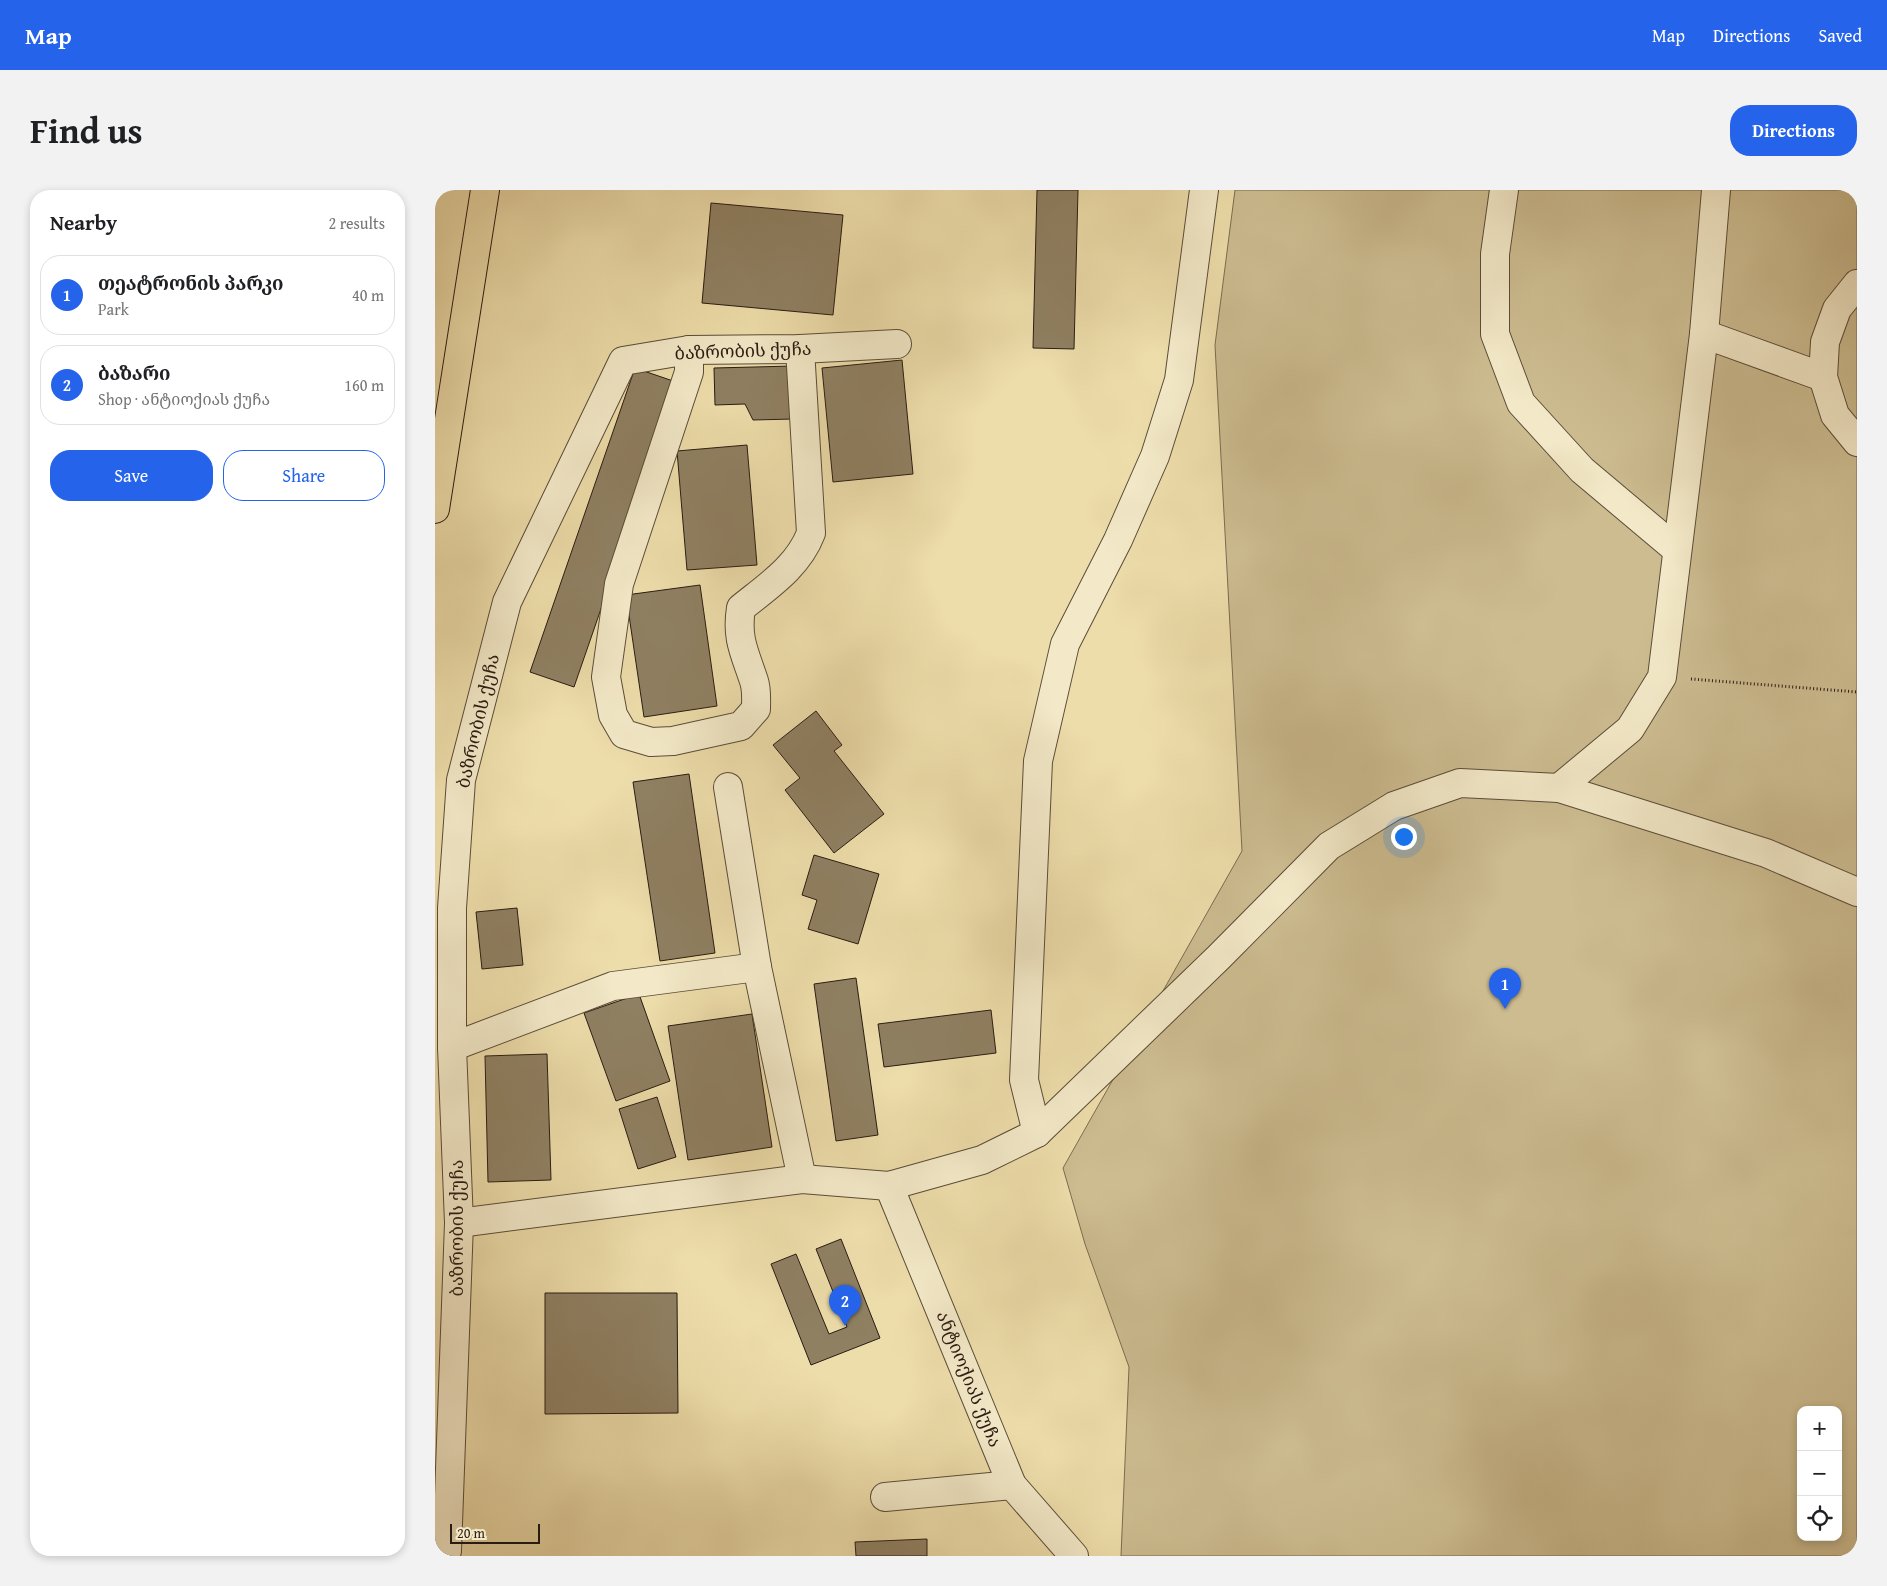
<!DOCTYPE html>
<meta charset="utf-8">
<style>
:root{--surface:#fff;--page:#f2f2f2;--text:#202124;--muted:#757577;--line:#e0e0e0;--accent:#2563eb}
body{margin:0;font-family:"Gentium Book Plus","Noto Serif Georgian",serif;background:var(--page);color:var(--text)}
.controls{position:absolute;right:15px;bottom:15px;display:grid;overflow:hidden;border-radius:10px;box-shadow:0 2px 8px #0003}
.controls button{width:45px;height:45px;display:grid;place-items:center;padding:0;border:0;border-bottom:1px solid var(--line);background:var(--surface);color:var(--text);font:25px sans-serif}
.scale{position:absolute;left:15px;bottom:12px;width:90px;box-sizing:border-box;padding-left:5px;border:2px solid #2a1b13;border-top:0;font-size:14px;line-height:18px;white-space:nowrap;color:#2a1b13;-webkit-text-stroke:4px #f3e9c8;paint-order:stroke}
.you{position:absolute;left:968px;top:646px;width:18px;height:18px;margin:-12px;border:4px solid #fff;border-radius:50%;background:#1a73e8;box-shadow:0 0 0 8px #1a73e833}
.badge{display:grid;place-items:center;width:32px;height:32px;border-radius:50%;background:var(--accent);color:#fff;font-size:16px;font-weight:700}
.pin{position:absolute;translate:-50% -41px;filter:drop-shadow(0 1px 2px #0008)}
.pin::after{content:'';position:absolute;top:26px;width:18px;height:15px;background:inherit;clip-path:polygon(0 0,100% 0,50% 100%)}
.list{margin:0;padding:0;list-style:none}
h2{display:flex;justify-content:space-between;align-items:center;height:65px;margin:0;padding:0 20px;font-size:21px}
h2 small{font-size:16px;font-weight:400;color:var(--muted)}
.list li{display:grid;grid-template-columns:32px 1fr auto;gap:15px;align-items:center;box-sizing:border-box;height:80px;margin:0 10px 10px;padding:0 10px;border:1px solid var(--line);border-radius:20px}
.list b{display:block;font-size:19px;white-space:nowrap}
.list p{margin:0;font-size:16px;white-space:nowrap;color:var(--muted)}
.list em{font-size:16px;font-style:normal;color:var(--muted)}
.actions{display:flex;gap:10px;padding:15px 20px}
.actions a{flex:1;padding:11px 0;border:1px solid var(--accent);border-radius:20px;text-align:center;font-size:18px;color:var(--accent)}
.actions .main{background:var(--accent);color:#fff}
.icon{flex:none;width:28px;height:28px;fill:none;stroke:currentColor;stroke-width:2;stroke-linecap:round;stroke-linejoin:round}
.map{position:relative;flex:none;width:1422px;height:1366px;overflow:hidden;border-radius:20px}
header{display:flex;align-items:center;gap:30px;box-sizing:border-box;height:70px;padding:0 25px;background:var(--accent);color:#fff}
header strong{font-size:24px}
nav{display:flex;gap:28px;margin-inline-start:auto;font-size:18px}
.intro{display:flex;align-items:center;justify-content:space-between;box-sizing:border-box;height:120px;padding:0 30px}
h1{margin:0;font-size:35px}
.button{padding:12px 22px;border-radius:20px;background:var(--accent);color:#fff;font-size:18px;font-weight:700}
main{display:flex;gap:30px;padding:0 30px}
aside{flex:1;background:var(--surface);border-radius:20px;box-shadow:0 2px 8px #0003}
.map>svg:first-child{display:block}
.green{fill:#ccbc90;stroke:#7b6c52;fill-rule:evenodd}
.building{fill:#8f8062;stroke:#2a1b13}
.lines{fill:none;stroke-linecap:round;stroke-linejoin:round}
.minor-casing{stroke:#5b4c39;stroke-width:30}
.major-casing{stroke:#2a1b13;stroke-width:30}
.path{stroke:#2a1b13;stroke-width:3;stroke-dasharray:1 2.5;stroke-linecap:butt}
.minor{stroke:#f3e9c8;stroke-width:28}
.major{stroke:#edddaa;stroke-width:28}
.labels{text-anchor:middle;stroke-width:4;stroke-linejoin:round;paint-order:stroke}
.street-label{font-size:18px;fill:#2a1b13;stroke:#f3e9c8}
</style>
<header>
<strong>Map</strong>
<nav><a>Map</a><a>Directions</a><a>Saved</a></nav>
</header>
<div class="intro"><h1>Find us</h1><a class="button">Directions</a></div>
<main>
<aside>
<h2>Nearby<small>2 results</small></h2>
<ul class="list">
<li><span class="badge">1</span><div><b>თეატრონის პარკი</b><p>Park</p></div><em>40 m</em></li>
<li><span class="badge">2</span><div><b>ბაზარი</b><p>Shop · ანტიოქიას ქუჩა</p></div><em>160 m</em></li>
</ul>
<div class="actions"><a class="main">Save</a><a>Share</a></div>
</aside>
<div class="map">
<svg width="1422" height="1366" viewBox="0 0 1422 1366">
<rect width="100%" height="100%" fill="#edddaa"/>
<filter id="stains"><feTurbulence type="fractalNoise" baseFrequency=".004" numOctaves="4"/><feColorMatrix values="0 0 0 0 .2 0 0 0 0 .09 0 0 0 0 .02 0 0 0 .5 -.17"/></filter>
<radialGradient id="worn" r=".72"><stop offset=".6" stop-color="#630" stop-opacity="0"/><stop offset="1" stop-color="#630" stop-opacity=".3"/></radialGradient>
<path class="green" d="M800,0h622v1366h-736l8,-189 -44,-123 -22,-76 179,-317 -27,-506zM1366,1220h37v127h-37z"/>
<g class="building">
<path d="M602,0h41l-4,159 -41,-1z"/>
<path d="M276,13l132,12 -10,100 -131,-12z"/>
<path d="M467,170l11,114 -80,8 -11,-114z"/>
<path d="M359,176v53l-41,1 -8,-16 -30,1 -1,-37z"/>
<path d="M200,178l44,15 -105,304 -44,-15z"/>
<path d="M312,255l10,120 -70,5 -10,-119z"/>
<path d="M265,395l17,121 -73,11 -18,-122z"/>
<path d="M381,521l26,34 -8,6 50,63 -50,39 -49,-63 15,-12 -27,-33z"/>
<path d="M254,584l26,179 -55,8 -27,-179z"/>
<path d="M379,665l65,19 -21,70 -50,-15 9,-29 -15,-5z"/>
<path d="M82,718l6,57 -41,4 -6,-57z"/>
<path d="M421,788l22,157 -42,6 -22,-157z"/>
<path d="M204,804l31,87 -54,20 -32,-88z"/>
<path d="M556,820l5,43 -112,14 -6,-43z"/>
<path d="M317,824l20,133 -84,13 -20,-134z"/>
<path d="M112,864l4,126 -63,2 -3,-126z"/>
<path d="M222,907l19,60 -38,12 -19,-60z"/>
<path d="M406,1049l39,99 -69,27 -40,-101 25,-10 33,80 18,-7 -31,-78z"/>
<path d="M110,1103h132l1,120 -133,1z"/>
<path d="M492,1349v17h-71l-1,-14z"/>
</g>
<g class="lines">
<g class="minor-casing">
<g id="minor">
<path d="M1069,0l-9,64v80l26,69 61,67 94,79"/>
<path d="M1422,94l-20,25 -12,33 -2,35 12,38 22,27"/>
<path d="M1269,144l119,43"/>
<path d="M254,160v22l-70,212 -13,93 7,38 11,19 27,8 22,-1 68,-15 15,-17c0,-9 1,-19 -2,-28 -9,-28 -18,-42 -13,-73 27,-22 57,-41 70,-75l-11,-184"/>
<path d="M293,597l29,180 45,212"/>
<path d="M1124,598l71,-59 32,-52 42,-343 12,-144"/>
<path d="M17,857l161,-61 144,-19"/>
<path d="M602,943l-13,-53 14,-319 27,-117 53,-104 37,-84 24,-76 25,-190"/>
<path d="M454,996l123,299 62,71"/>
<path d="M24,1033l343,-44 87,7 93,-26 55,-27 182,-176 110,-111 65,-40 66,-23 99,5 207,65 91,39"/>
<path d="M450,1307l127,-12"/>
<path d="M0,1363l12,-2 12,-328 -7,-176v-139l9,-128 46,-178 116,-241 66,-11 111,-1 97,-5"/>
</g>
</g>
<g class="major-casing">
<path id="major" d="M0,319l50,-319"/>
</g>
<path class="path" d="M1256,489l166,13"/>
<use href="#minor" class="minor"/>
<use href="#major" class="major"/>
</g>
<g class="labels">
<g class="street-label">
<text transform="translate(308 161) rotate(-2)" y="6">ბაზრობის ქუჩა</text>
<text transform="translate(43 531) rotate(-77)" y="6">ბაზრობის ქუჩა</text>
<text transform="translate(22 1038) rotate(-90)" y="6">ბაზრობის ქუჩა</text>
<text transform="translate(534 1189) rotate(68)" y="6">ანტიოქიას ქუჩა</text>
</g>
</g>
<rect width="100%" height="100%" filter="url(#stains)"/>
<rect width="100%" height="100%" fill="url(#worn)"/>
</svg>
<div class="controls">
<button>+</button>
<button>−</button>
<button><svg class="icon" aria-label="locate" viewBox="0 0 24 24"><circle cx="12" cy="12" r="6"/><path d="M12 2v4M12 18v4M2 12h4M18 12h4"/></svg></button>
</div>
<div class="scale">20 m</div>
<div class="you"></div>
<div class="pin badge" style="left:1070px;top:819px">1</div>
<div class="pin badge" style="left:410px;top:1136px">2</div>
</div>
</main>
